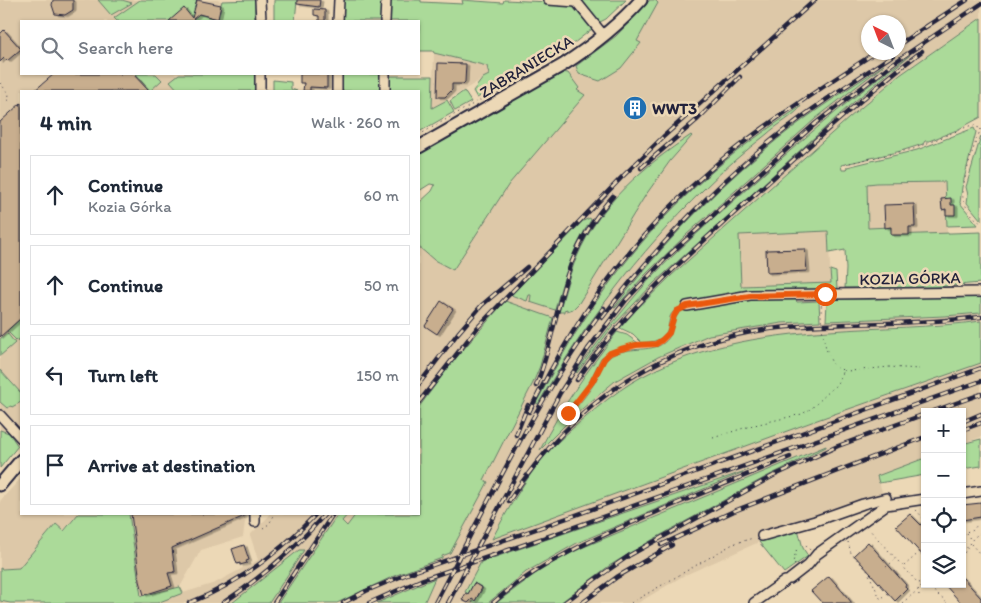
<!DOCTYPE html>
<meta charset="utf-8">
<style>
:root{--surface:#fff;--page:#f2f2f3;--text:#1f2937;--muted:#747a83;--line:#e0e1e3}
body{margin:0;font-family:Itim,sans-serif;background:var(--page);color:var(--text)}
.controls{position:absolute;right:15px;bottom:15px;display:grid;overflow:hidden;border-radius:0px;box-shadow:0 1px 4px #0004}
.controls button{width:45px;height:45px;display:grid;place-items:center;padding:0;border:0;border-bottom:1px solid var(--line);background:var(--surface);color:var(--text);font:25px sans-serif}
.compass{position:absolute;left:861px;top:15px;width:45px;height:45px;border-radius:50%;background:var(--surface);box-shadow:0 1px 4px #0004;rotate:318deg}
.stop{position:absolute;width:15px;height:15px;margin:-11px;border:4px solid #ea580c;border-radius:50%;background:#fff}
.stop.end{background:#ea580c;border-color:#fff;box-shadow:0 1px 5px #0008}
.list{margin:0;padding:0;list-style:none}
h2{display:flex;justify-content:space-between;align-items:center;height:65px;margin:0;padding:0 20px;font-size:21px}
h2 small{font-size:16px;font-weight:400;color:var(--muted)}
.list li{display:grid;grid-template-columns:32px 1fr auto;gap:15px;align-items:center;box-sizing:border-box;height:80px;margin:0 10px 10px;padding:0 10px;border:1px solid var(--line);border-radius:0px}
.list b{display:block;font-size:19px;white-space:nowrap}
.list p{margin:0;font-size:16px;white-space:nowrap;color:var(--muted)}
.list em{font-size:16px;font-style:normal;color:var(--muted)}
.icon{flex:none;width:28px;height:28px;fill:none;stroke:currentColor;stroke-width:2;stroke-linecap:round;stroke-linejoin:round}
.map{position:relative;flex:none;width:981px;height:603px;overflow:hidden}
.search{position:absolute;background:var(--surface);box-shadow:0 1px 4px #0004;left:20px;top:20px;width:400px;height:55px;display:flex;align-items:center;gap:12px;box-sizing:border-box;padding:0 18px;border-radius:0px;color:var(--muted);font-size:19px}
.panel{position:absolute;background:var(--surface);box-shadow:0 1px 4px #0004;left:20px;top:90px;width:400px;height:425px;border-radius:0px}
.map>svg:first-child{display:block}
.built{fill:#ddc8a8;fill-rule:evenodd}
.green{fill:#abda99;stroke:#667e6a}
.building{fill:#c8ae8e;stroke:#22223b;filter:url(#shadow)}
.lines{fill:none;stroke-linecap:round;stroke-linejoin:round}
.minor-casing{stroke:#22223b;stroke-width:12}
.major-casing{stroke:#22223b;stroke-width:15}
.path{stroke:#22223b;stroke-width:1;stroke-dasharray:1 4;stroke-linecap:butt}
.minor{stroke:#ecd8b6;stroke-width:9}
.major{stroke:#ecd8b6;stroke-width:11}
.rail-casing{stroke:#22223b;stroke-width:4.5}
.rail{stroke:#ecd8b6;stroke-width:2.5;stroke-dasharray:8;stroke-linecap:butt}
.route{stroke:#ea580c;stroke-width:6}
.labels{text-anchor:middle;stroke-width:5;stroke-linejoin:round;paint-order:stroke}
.street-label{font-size:16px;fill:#22223b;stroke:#ecd8b6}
.poi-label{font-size:16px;font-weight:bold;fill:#22223b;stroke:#ecd8b6;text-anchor:start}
</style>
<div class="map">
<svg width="981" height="603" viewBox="0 0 981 603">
<defs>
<filter id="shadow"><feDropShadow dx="3" dy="1.5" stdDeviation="0" flood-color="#0004"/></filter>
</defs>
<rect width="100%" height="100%" fill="#ecd8b6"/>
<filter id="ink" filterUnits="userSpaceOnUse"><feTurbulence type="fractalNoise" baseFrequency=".02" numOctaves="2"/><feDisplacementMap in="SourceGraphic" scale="10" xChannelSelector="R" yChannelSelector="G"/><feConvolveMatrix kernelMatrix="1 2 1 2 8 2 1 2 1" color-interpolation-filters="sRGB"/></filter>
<g filter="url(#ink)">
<g class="built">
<path d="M0,0h217l34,8v13h-230v53h230l-1,17h-229v349l-10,11 -11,1z"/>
<path d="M650,0h331v18l-81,57 -19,16 -209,184 -36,35 -38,47 -29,41 -18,31 -10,19 35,-34 39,-33 43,-24 51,-22 73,-12 163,-7 36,-3v8l-154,10 -64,7 -57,12 -45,18 -30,15 -28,20 -36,30 -31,33 -28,43 -16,29 328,-119 161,-56v74l-19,7v-32h-37v46l-48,18 8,25 -126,41 -76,34 -45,27h-638v-22l136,-20 -7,-47h117l-3,23 -42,13 -21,37 3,6 32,-10 43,-23 -8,-25 19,-19v-2h150v-267l34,23 56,-86 75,-89 -7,-5 2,-2 -11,-15 48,-37zM868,22h30v30h-30z"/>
<path d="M434,53l53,13 2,9 -57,34z"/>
<path d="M946,182l1,52 -56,1v-7h-23l-1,-44z"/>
<path d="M828,231l3,52 -90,3 -3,-51z"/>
<path d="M21,478v36h57l-15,17 -7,-6 -37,43 -17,1 -2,-1v-67z"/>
</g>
<g class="green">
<path d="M98,0h24l10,3 -21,12z"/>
<path d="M140,0h57l-3,13 23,6 5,-18 33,-1v21h-138l-3,-3z"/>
<path d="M274,0h23l-2,21h-21z"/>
<path d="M342,0h41l-1,21h-39z"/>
<path d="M389,0h32v2l42,2 -1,-4 41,3 1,-3 46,2 22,4 20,23 -23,18 -92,51 -4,-7 10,-13 6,-3 -2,-9 -53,-13 -1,-2h-14v-30h-30z"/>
<path d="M580,0h46l-20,19 -8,4z"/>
<path d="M650,0h5l3,3 -21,38 4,2 -20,25 -21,13 -21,-7 -3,-8 40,-30z"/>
<path d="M981,18v99l-24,13 -28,11h-4l-2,3 -22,7 -60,14 1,5h4l1,-3 70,-17 57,-22 2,4 -14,55 -2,16 18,22 -31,1 -2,-44 -68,1 -10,1 1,44 23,-1 1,8 89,-3v51l-46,4 -90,1 1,-19 -1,-19 -16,3 -1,-22 -89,4 2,51 90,-3 -1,-13 6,2 1,17 -2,2 -145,13c-7,3 -17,5 -20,13 -1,4 -1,8 -2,12 -4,12 -15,13 -26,14l-9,-9 -13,-6 16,-18 36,-35 177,-157 51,-43z"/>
<path d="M910,55l-62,52 -194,176 -41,43 -36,47 -1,-1c23,-32 47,-63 73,-92 31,-33 66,-62 100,-93 52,-46 104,-92 161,-132z"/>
<path d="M884,65l-69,54 -129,116 -42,41 -29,32h-1c44,-58 93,-111 149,-157 38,-32 80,-59 121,-86z"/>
<path d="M561,72l7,1 11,15 -2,2 8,5 -76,89 -56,86 -19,-10 -15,-13v-44l13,-12 3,-6 -5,-1 -11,7v-39z"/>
<path d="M135,74h21l6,6 -12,11z"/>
<path d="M179,74h76v17h-76l-9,-10z"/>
<path d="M342,74h39v17h-40z"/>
<path d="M388,76h45l-1,32 15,-8 7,12 -35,20v-41h-31z"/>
<path d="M273,80l18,2v7l6,2h-24z"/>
<path d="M464,91l7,11 -16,9 -5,-10z"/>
<path d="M801,106c-4,8 -26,20 -34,28 -22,17 -43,35 -63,55 -66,64 -120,136 -166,215l-2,-1c17,-31 34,-63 54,-92 40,-60 89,-114 146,-159 21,-16 43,-31 65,-46z"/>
<path d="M691,135l1,1 -22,25 -25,35 -66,107 -6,6 -6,2v-2l-3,1v2h-5c6,-19 10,-38 18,-55 22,-53 67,-91 114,-122z"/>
<path d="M981,136v84l-14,-17 1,-8 -2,-8z"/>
<path d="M590,218l1,2c-18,28 -28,58 -36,90l-25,-8 1,-7h-2l-2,6 -16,-6 72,-74z"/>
<path d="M938,295c13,7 28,1 43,0v18l-36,3 -119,5 1,-19 3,-3h40z"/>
<path d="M786,298l9,1 2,3 22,-1 1,20 -38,2 -73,12 -51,22 -43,24 -39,33 -36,36c21,-42 48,-81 77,-118l10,3 11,8 -25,7 -12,8 -12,26 -23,29 2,3c9,-10 20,-22 26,-33 5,-8 7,-18 13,-24 13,-13 35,-7 51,-13 19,-8 11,-25 22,-34 16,-12 84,-13 106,-14z"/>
<path d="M505,301l48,17 -13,48 -7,17 -49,97 4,2 -38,71 -8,3v2l-48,18 -57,27h-59l60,-89h10l-6,7 5,5 9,-12h63v-107l31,-42z"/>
<path d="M21,318v19l-4,4 -10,-10z"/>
<path d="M981,321v42l-161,56 -328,120c13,-25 27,-49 43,-71 14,-19 33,-36 51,-51 14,-12 29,-24 45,-34 59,-36 131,-48 199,-52 50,-4 101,-3 151,-10z"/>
<path d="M7,333l8,10 -15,13v-17z"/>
<path d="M0,370l21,23v9l-9,5 -1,-1 -4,2 -7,-6z"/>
<path d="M0,430l9,3 9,13 -18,22z"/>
<path d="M981,439v27l-19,3v-25z"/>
<path d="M826,446v1l-62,31 -112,62 -43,26 -49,37h-64l47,-35 36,-19z"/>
<path d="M925,458v17l-46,8 -2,-7z"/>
<path d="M748,470l-171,73 -51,29 -38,31h-16l1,-2h2l8,-13 -9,-5 -6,11 -3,-2 16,-30z"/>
<path d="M78,514h51l12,82 39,-9 3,6 -26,10h-147l-10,-2v-33l2,1 17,-1 37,-44 8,7z"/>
<path d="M798,529l5,19 5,8 -24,17 -25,-31z"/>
<path d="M299,550h5l-35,53h-37z"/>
<path d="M435,578l-11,25h-47z"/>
</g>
<g class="building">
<path d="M53,0h20v10l-8,5 -10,-1 -3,-9z"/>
<path d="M197,0l24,5 -3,14 -19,-5 -6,5 2,2h-26l15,-13 8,10z"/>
<path d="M297,0h23l-1,7 -22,-3z"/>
<path d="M314,9l11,1v11h-6v-5l-5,-1z"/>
<path d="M4,30l17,19 -14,12 -3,-3 -4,4v-28z"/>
<path d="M438,63l28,1 -1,18 -2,2h-11v6l-7,7h-8z"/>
<path d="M54,74h79l16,17h-115z"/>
<path d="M300,74h27v14l-17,-1v4h-7l1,-8h-4z"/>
<path d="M21,103v215l-21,19v-215z"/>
<path d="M951,198v7h4v10h-9v-6l-4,1 -1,-11z"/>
<path d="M914,204l1,23h-6v8h-18v-8l-6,1 -1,-23z"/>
<path d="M805,249l2,22 -40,2 -1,-23z"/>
<path d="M441,301l12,8 -16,25 -12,-8z"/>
<path d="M981,503v14l-19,3v-15z"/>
<path d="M131,514h118l-77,34 3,24 -7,1 4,13 -28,9 -4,-14z"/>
<path d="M910,514l15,15v29l-29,-32z"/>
<path d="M868,542l38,43 -1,2 2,2 -12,12 -41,-46z"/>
<path d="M244,545l5,15 -3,1 1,2 -7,2v-2l-3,1 -5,-15z"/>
<path d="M829,576l14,16 9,11h-30l-11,-12z"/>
<path d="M962,577l19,21v5h-20l-17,-19h18z"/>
<path d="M474,583l8,5 -7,13 -3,-2 -4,4 -6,-3 4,-7 2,1z"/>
</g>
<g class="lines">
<g class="minor-casing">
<g id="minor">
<path d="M260,0l1,21"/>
<path d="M548,0l28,2"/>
<path d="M575,0l29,36"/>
<path d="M338,21l1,-21"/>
<path d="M385,21l1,-21"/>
<path d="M337,74v17"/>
<path d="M385,74v17"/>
<path d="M260,91v-17"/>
<path d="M687,306l63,-11 231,-3"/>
<path d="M0,415l21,23"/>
<path d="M962,494l19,-3"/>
<path d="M255,522v-8"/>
<path d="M762,536l53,-15 48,-17 23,-6"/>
<path d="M790,579l18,-14 9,-11 69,-49 39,-6"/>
<path d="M754,603l31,-22"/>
</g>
</g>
<g class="major-casing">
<g id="major">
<path d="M419,147l144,-82c29,-19 55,-39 78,-65"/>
<path d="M0,485l21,-25"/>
</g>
</g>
<g class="path">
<path d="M0,83l9,11 -1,8"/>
<path d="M981,129c-6,12 -20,56 -18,69 2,10 10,19 18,25"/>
<path d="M419,135l145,-83"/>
<path d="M845,164l68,-15 56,-23 6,-1 3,2 1,5"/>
<path d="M844,370l7,1 38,-4 30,2"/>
<path d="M568,413c8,-10 17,-19 24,-30 6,-9 7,-23 17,-29 7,-4 18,-7 26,-8 9,-2 18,1 26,-5 12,-9 8,-24 18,-31"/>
<path d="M713,438l37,-12 52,-12 10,-6 25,-24 6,-14c-3,-1 -7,-2 -10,-6 -9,-12 -14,-47 -11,-62"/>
<path d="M916,510l9,10"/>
<path d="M263,528l6,-4 6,-10"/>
<path d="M868,528l49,54 6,2h7"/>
<path d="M962,532l10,-1 6,-7"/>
<path d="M966,533l5,7"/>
<path d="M848,542l3,11 16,17 13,28 1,1 9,-8"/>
<path d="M971,544l10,11"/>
<path d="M806,545l4,5"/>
<path d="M962,557c5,-9 9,-20 19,-24"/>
<path d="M795,565l-2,-3 4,-14"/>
<path d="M904,566l18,-16"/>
<path d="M886,567l10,-8"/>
<path d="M927,585l20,18"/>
<path d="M919,595l-1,-7 5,-3"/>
<path d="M631,603l102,-59 20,-6"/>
<path d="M902,603l16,-13"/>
</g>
<use href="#minor" class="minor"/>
<use href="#major" class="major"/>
<g class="rail-casing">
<g id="rail">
<path d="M898,45l69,-45"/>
<path d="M641,168l57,-49 42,-42"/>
<path d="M602,318c50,-66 106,-126 170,-178 38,-31 80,-58 121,-85"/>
<path d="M577,380c48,-71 112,-126 175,-183 56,-50 110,-100 170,-146"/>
<path d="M419,384l39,-51 24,-28 45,-38"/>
<path d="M536,386c14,-35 19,-71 30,-107 9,-31 26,-59 47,-83"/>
<path d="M419,402l59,-75 143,-149 42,-41 152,-137"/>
<path d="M529,412c13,-26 27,-52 42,-77 39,-64 89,-123 147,-172 49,-41 104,-75 158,-111"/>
<path d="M931,412l50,-18"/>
<path d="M962,422l19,-8"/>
<path d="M962,430l19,-7"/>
<path d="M516,435l12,-30"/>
<path d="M509,501c67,-102 156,-163 279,-174 64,-5 129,-2 193,-10"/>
<path d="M661,545l73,-34 191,-74"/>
<path d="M189,603c49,-19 91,-51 127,-89"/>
<path d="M223,603c38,-25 72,-54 102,-89"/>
<path d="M274,603l59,-89"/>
<path d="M343,603l23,-12 41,-17 166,-58 408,-148"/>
<path d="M369,603l52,-23 137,-47 423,-152"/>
<path d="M435,603c53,-100 101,-204 169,-295"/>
<path d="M448,603l112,-210 28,-44 38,-49 42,-44 148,-133 76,-59 89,-60"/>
<path d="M493,603c50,-44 112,-69 173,-95 41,-17 82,-34 124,-51"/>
<path d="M564,603l30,-23 36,-25 143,-79 65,-30 87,-32"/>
<path d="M582,603l35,-26 55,-32"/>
</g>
</g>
<use href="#rail" class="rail"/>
</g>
</g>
<g class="lines" filter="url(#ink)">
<path class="route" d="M568,413l24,-31 12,-23 6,-6 11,-4 15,-4 20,-1 6,-4 7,-7 5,-17 3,-5 10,-5 63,-10 75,-2"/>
</g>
<defs>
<g id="building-disc" transform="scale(1.25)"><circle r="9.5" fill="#1f6fb2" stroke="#ecd8b6"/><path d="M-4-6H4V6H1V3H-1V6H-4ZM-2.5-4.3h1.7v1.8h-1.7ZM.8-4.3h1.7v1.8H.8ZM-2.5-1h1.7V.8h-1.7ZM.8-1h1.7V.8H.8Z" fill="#fff"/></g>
</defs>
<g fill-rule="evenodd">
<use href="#building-disc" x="635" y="108"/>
</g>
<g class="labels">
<g class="street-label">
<text transform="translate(526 66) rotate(-31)" y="6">ZABRANIECKA</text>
<text transform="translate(910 278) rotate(-1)" y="6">KOZIA GÓRKA</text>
</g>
<g class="poi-label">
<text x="652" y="114">WWT3</text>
</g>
</g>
</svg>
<div class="controls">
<button>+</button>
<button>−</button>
<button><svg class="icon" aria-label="locate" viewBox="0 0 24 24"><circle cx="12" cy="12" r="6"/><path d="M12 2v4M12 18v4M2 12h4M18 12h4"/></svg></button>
<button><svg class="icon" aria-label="layers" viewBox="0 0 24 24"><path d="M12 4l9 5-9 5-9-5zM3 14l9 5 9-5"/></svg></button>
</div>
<svg class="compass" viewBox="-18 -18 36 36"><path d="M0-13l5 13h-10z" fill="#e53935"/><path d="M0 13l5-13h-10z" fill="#747a83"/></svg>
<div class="stop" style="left:825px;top:294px"></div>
<div class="stop end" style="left:568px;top:413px"></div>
<div class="search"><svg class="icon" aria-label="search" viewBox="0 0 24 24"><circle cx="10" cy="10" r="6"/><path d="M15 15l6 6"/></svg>Search here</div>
<section class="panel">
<h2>4 min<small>Walk · 260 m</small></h2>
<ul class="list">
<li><svg class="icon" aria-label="ahead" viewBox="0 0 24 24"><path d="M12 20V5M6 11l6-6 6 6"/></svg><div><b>Continue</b><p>Kozia Górka</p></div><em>60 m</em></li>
<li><svg class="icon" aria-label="ahead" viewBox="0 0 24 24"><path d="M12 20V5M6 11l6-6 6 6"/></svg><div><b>Continue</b></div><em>50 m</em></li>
<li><svg class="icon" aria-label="left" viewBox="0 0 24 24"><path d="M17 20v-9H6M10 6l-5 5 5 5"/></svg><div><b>Turn left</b></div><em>150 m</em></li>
<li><svg class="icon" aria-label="arrive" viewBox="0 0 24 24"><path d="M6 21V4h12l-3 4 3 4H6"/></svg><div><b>Arrive at destination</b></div></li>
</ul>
</section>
</div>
